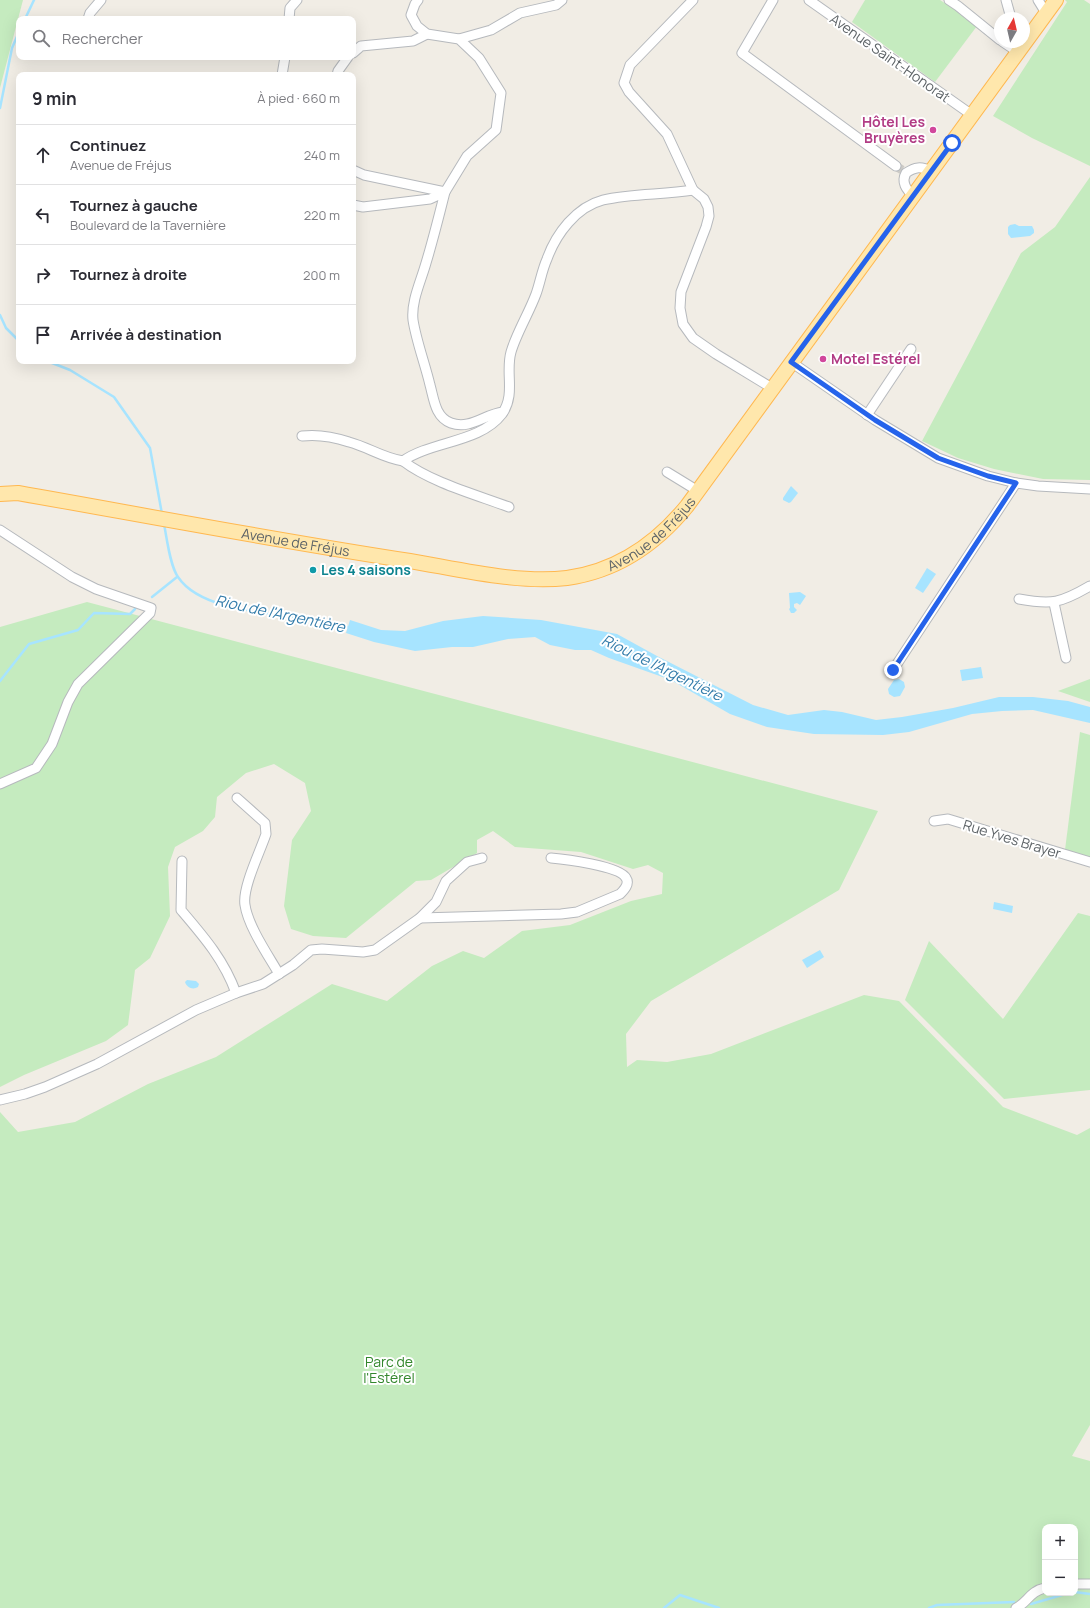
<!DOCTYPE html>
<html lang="fr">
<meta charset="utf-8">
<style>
:root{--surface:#fff;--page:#f7f7f7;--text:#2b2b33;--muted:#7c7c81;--line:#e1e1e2}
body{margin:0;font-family:Manrope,sans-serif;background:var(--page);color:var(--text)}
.controls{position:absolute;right:12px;bottom:12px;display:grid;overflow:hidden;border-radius:8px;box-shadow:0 4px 16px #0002}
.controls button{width:36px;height:36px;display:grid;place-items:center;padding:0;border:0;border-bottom:1px solid var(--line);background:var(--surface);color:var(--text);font:20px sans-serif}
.compass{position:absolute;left:994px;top:12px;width:36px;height:36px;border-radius:50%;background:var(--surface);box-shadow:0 4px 16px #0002;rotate:8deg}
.stop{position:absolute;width:12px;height:12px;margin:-9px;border:3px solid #2563eb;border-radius:50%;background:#fff}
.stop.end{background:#2563eb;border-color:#fff;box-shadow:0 1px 4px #0008}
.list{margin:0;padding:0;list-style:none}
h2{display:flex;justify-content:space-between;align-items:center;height:52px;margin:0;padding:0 16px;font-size:17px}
h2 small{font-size:13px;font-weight:400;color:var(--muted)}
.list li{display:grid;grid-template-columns:26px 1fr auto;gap:12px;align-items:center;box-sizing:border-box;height:60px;padding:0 16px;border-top:1px solid var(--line)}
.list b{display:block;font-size:15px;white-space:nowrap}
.list p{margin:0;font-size:13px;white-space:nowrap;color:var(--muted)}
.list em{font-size:13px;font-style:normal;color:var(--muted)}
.icon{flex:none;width:22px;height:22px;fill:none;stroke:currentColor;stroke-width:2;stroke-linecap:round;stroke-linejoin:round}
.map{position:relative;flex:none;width:1090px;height:1608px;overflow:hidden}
.search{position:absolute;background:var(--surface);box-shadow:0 4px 16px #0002;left:16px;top:16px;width:340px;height:44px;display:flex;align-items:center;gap:10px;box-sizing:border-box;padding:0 14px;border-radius:8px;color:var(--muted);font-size:15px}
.panel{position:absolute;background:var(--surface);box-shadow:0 4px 16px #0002;left:16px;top:72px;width:340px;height:292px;border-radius:8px}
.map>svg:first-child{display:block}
.green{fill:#c5ebbf;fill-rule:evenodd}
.water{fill:#a7e4ff}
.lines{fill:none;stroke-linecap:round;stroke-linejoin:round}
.stream{stroke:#a7e4ff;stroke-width:2.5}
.street-tunnel{stroke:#cccac6;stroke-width:9;stroke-dasharray:9 4.5;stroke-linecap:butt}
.street-casing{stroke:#b6b9bd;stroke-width:11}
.primary-casing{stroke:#ffb850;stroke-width:16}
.street{stroke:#fff;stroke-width:9}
.primary{stroke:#ffe7ac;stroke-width:14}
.route{stroke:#2563eb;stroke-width:5}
.hotel-dot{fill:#d1479c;stroke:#fff;stroke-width:1.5}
.culture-dot{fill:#0f9aa8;stroke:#fff;stroke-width:1.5}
.labels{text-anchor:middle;stroke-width:4;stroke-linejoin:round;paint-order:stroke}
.street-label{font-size:14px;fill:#5d6367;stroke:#fff}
.hotel-label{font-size:14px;font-weight:bold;fill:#b23c85;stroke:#fff;text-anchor:end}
.culture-label{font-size:14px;font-weight:bold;fill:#0d838f;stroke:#fff;text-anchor:start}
.park-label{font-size:14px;fill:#33872c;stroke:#fff}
.water-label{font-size:15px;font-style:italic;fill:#337caa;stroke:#fff}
</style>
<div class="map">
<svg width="1090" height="1608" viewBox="0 0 1090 1608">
<rect width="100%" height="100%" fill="#f1ede5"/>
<g class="green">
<path d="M0,0h23l-23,88z"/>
<path d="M865,0h75l23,15 14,11 -42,56 -83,-60z"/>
<path d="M1065,0h19l6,4v162l-58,-28 -39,-22 74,-114z"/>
<path d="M1090,177v303l-47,-1 -49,-10 -36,-11 -36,-17 46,-86 53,-102 34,-26z"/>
<path d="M87,602l791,209 -39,79 -188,111 -25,33 1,33 10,-7 30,2 44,-8 153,-59 35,6 104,106 74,28 13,-7v297l-18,31 18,5v147h-1090v-496l18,20 57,-10 73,-38 68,-27 116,-73 55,17 45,-35 31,-15 21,7 38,-27 48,-6 61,-24 31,-7 1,-21 -15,-8 -15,4 -52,-17 -66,-5 -22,-16 -16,9v13l-46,27 -15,1 -70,57 -33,-2 -22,-7 -7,-23 8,-66 19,-29 -6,-28 -31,-19 -28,9 -29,24 -2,20 -12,14 -28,16 -7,20 2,49 -20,42 -15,12 -7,55 -22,16 -82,34 -24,12v-460zM1045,1527h30v66h-30z"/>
<path d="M1090,679v23l-32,-11z"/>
<path d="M1080,732l10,3v123l-25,-8z"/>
<path d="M1078,913l12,3v174l-86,9 -99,-99 24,-59 74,78z"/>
</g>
<g class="water">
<path d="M1015,224l4,2h13l2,4v3l-4,3 -19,2 -3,-4v-7l2,-2z"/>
<path d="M791,486l7,7 -7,9 -2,1 -6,-3v-2z"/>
<path d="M927,568l9,6 -13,19 -8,-5z"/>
<path d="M800,592l6,4 -6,9 -3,-2 -3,1v3l3,3 -3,3h-3l-2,-4 1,-1 -1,-15z"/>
<path d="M483,616l58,4 76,14 40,22 96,49 35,10 36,-5 18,2 34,8 26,-3 51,-9 46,-11h34l35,4 22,6v16l-57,-13 -31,1 -30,3 -63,18 -26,3 -69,-1 -47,-7 -37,-13 -59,-34 -62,-22 -18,-8h-16l-25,-5 -15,-8 -27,2 -35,8h-21l-37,4 -41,-9 -28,-9 4,-13 31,10 24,1 38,-10z"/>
<path d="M981,667l2,11 -21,3 -2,-11z"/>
<path d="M899,679l5,3 1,5 -5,9 -6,1 -5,-3 -1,-5 6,-9z"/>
<path d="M994,902l19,4 -1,7 -19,-4z"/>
<path d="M820,950l4,7 -17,11 -5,-8z"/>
<path d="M187,980l9,1 3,3 -1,3c-5,3 -11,1 -13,-5z"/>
</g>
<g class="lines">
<g class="stream">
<path d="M25,19l9,-19"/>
<path d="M0,108l12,-60 7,-16"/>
<path d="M0,315l6,13 13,13"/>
<path d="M47,361l23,9 44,27 36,51 12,66"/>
<path d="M164,524c3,15 6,42 14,53 24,36 100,36 139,43 10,2 20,5 30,7"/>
<path d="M152,597l25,-20"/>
<path d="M0,681l29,-37 49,-14 16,-17 36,1 5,-5"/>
<path d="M1075,1592l15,2"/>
<path d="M1031,1604l38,-11"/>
<path d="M664,1608l16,-13 39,13"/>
<path d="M929,1608l8,-3 77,-3"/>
</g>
<path class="street-tunnel" d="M896,166l6,4"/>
<g class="street-casing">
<g id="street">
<path d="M693,0l-63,65 -6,18 5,9 38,42 26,56 11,9 4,8 1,9 -3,11 -25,65 -1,16 3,16 10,14 23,16 56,34"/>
<path d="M773,0l-31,53 154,113"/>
<path d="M809,0l163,115"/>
<path d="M949,0l9,6 42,34"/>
<path d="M1006,0l5,18"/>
<path d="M1038,0l8,13"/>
<path d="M88,19l2,-6 11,-13"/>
<path d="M289,19l1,-11 7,-8"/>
<path d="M459,39l32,-9 29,-17 36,-8 6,-5"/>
<path d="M1003,42l15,10"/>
<path d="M353,53l8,-7 52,-5 14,-7"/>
<path d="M282,75l3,-18"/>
<path d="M337,75l1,-4 10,-14"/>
<path d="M353,170l11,5 81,17 22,-36 29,-26 5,-37 -22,-35 -20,-19 -32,-5 -10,-8 -6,-11 4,-11 3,-4"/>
<path d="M914,196c-8,-6 -13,-14 -8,-23 9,-6 15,-7 25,-2"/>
<path d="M353,205l10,2 67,-8 15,-7c-6,24 -12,48 -19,71 -5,18 -15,38 -13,57 3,20 12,44 17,65 4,14 5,32 21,38 19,7 34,-9 52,-11"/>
<path d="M791,362l84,58 63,38 50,18 28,7 22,3 52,3"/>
<path d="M867,415l44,-66"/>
<path d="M302,436c16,-2 32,1 47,6 19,5 34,16 54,19 28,-20 77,-18 99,-47 14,-20 3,-41 9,-62 5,-18 18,-39 25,-58 4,-11 6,-24 11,-35 9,-25 29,-52 56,-59 29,-7 61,-5 90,-10"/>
<path d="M403,461c27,21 74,34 106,46"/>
<path d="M667,472l31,19"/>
<path d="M0,530l72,47 24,12 55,19 -1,5 -72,71 -10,18 -16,42 -16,24 -36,16"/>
<path d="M1019,599c33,6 42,4 71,-13"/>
<path d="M1054,603l12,55"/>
<path d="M893,670l123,-187"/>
<path d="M237,798l28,25 1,11c-6,18 -24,54 -21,71 3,21 23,50 34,69"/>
<path d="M934,821l14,-2 142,43"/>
<path d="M182,861l-1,49c23,27 43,50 55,83"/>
<path d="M420,918l141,-4 16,-2 43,-18c4,-4 10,-10 6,-16 -6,-12 -62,-19 -75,-20"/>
<path d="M0,1100l25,-6 20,-7 52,-23 99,-54 40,-17 27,-9 30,-19 18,-15 11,-1 41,3 12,-2 45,-32 16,-16 10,-21 21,-19 15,-4"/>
<path d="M1075,1584h15"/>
<path d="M1016,1608c11,-5 14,-17 29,-20"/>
</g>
</g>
<g class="primary-casing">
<g id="primary">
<path id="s1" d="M0,494l18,-1c130,23 261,48 392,68 48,8 108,23 157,17 50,-7 89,-34 120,-72l369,-506"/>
</g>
</g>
<use href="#street" class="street"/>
<use href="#primary" class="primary"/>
</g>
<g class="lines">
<path class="route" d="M893,670l123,-187 -28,-7 -50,-18 -63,-38 -84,-58 161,-219"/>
</g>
<g class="hotel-dot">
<circle cx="933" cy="130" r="4"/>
<circle cx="823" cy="359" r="4"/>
</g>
<circle class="culture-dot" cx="313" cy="570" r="4"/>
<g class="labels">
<g class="street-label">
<text transform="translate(890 58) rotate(35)" y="5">Avenue Saint-Honorat</text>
<text dy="5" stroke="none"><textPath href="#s1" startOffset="672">Avenue de Fréjus</textPath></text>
<text dy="5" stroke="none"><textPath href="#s1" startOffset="300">Avenue de Fréjus</textPath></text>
<text transform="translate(1012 839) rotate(17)" y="5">Rue Yves Brayer</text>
</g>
<g class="hotel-label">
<text x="925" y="127">Hôtel Les<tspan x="925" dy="16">Bruyères</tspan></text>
<text x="831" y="364" text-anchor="start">Motel Estérel</text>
</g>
<g class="culture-label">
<text x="321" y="575">Les 4 saisons</text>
</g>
<g class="park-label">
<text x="389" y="1367">Parc de<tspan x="389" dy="16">l'Estérel</tspan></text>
</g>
<g class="water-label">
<text transform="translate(280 614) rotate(12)" y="5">Riou de l'Argentière</text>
<text transform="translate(662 668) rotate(26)" y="5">Riou de l'Argentière</text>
</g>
</g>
</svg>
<div class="controls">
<button>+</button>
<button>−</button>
</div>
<svg class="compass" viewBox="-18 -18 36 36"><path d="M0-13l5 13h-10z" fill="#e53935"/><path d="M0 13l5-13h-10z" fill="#7c7c81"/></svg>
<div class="stop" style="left:952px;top:143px"></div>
<div class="stop end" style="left:893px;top:670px"></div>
<div class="search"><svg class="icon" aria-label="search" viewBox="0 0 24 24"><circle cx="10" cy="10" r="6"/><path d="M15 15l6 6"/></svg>Rechercher</div>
<section class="panel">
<h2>9 min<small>À pied · 660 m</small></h2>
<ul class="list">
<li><svg class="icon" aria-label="ahead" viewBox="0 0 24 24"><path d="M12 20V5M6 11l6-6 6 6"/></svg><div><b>Continuez</b><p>Avenue de Fréjus</p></div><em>240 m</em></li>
<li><svg class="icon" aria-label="left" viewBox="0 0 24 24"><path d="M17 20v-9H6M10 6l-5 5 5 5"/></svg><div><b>Tournez à gauche</b><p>Boulevard de la Tavernière</p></div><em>220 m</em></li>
<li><svg class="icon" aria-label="right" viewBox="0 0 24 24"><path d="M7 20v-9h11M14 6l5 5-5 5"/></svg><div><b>Tournez à droite</b></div><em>200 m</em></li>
<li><svg class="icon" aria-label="arrive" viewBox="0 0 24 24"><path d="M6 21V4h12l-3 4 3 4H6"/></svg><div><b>Arrivée à destination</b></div></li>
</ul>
</section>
</div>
